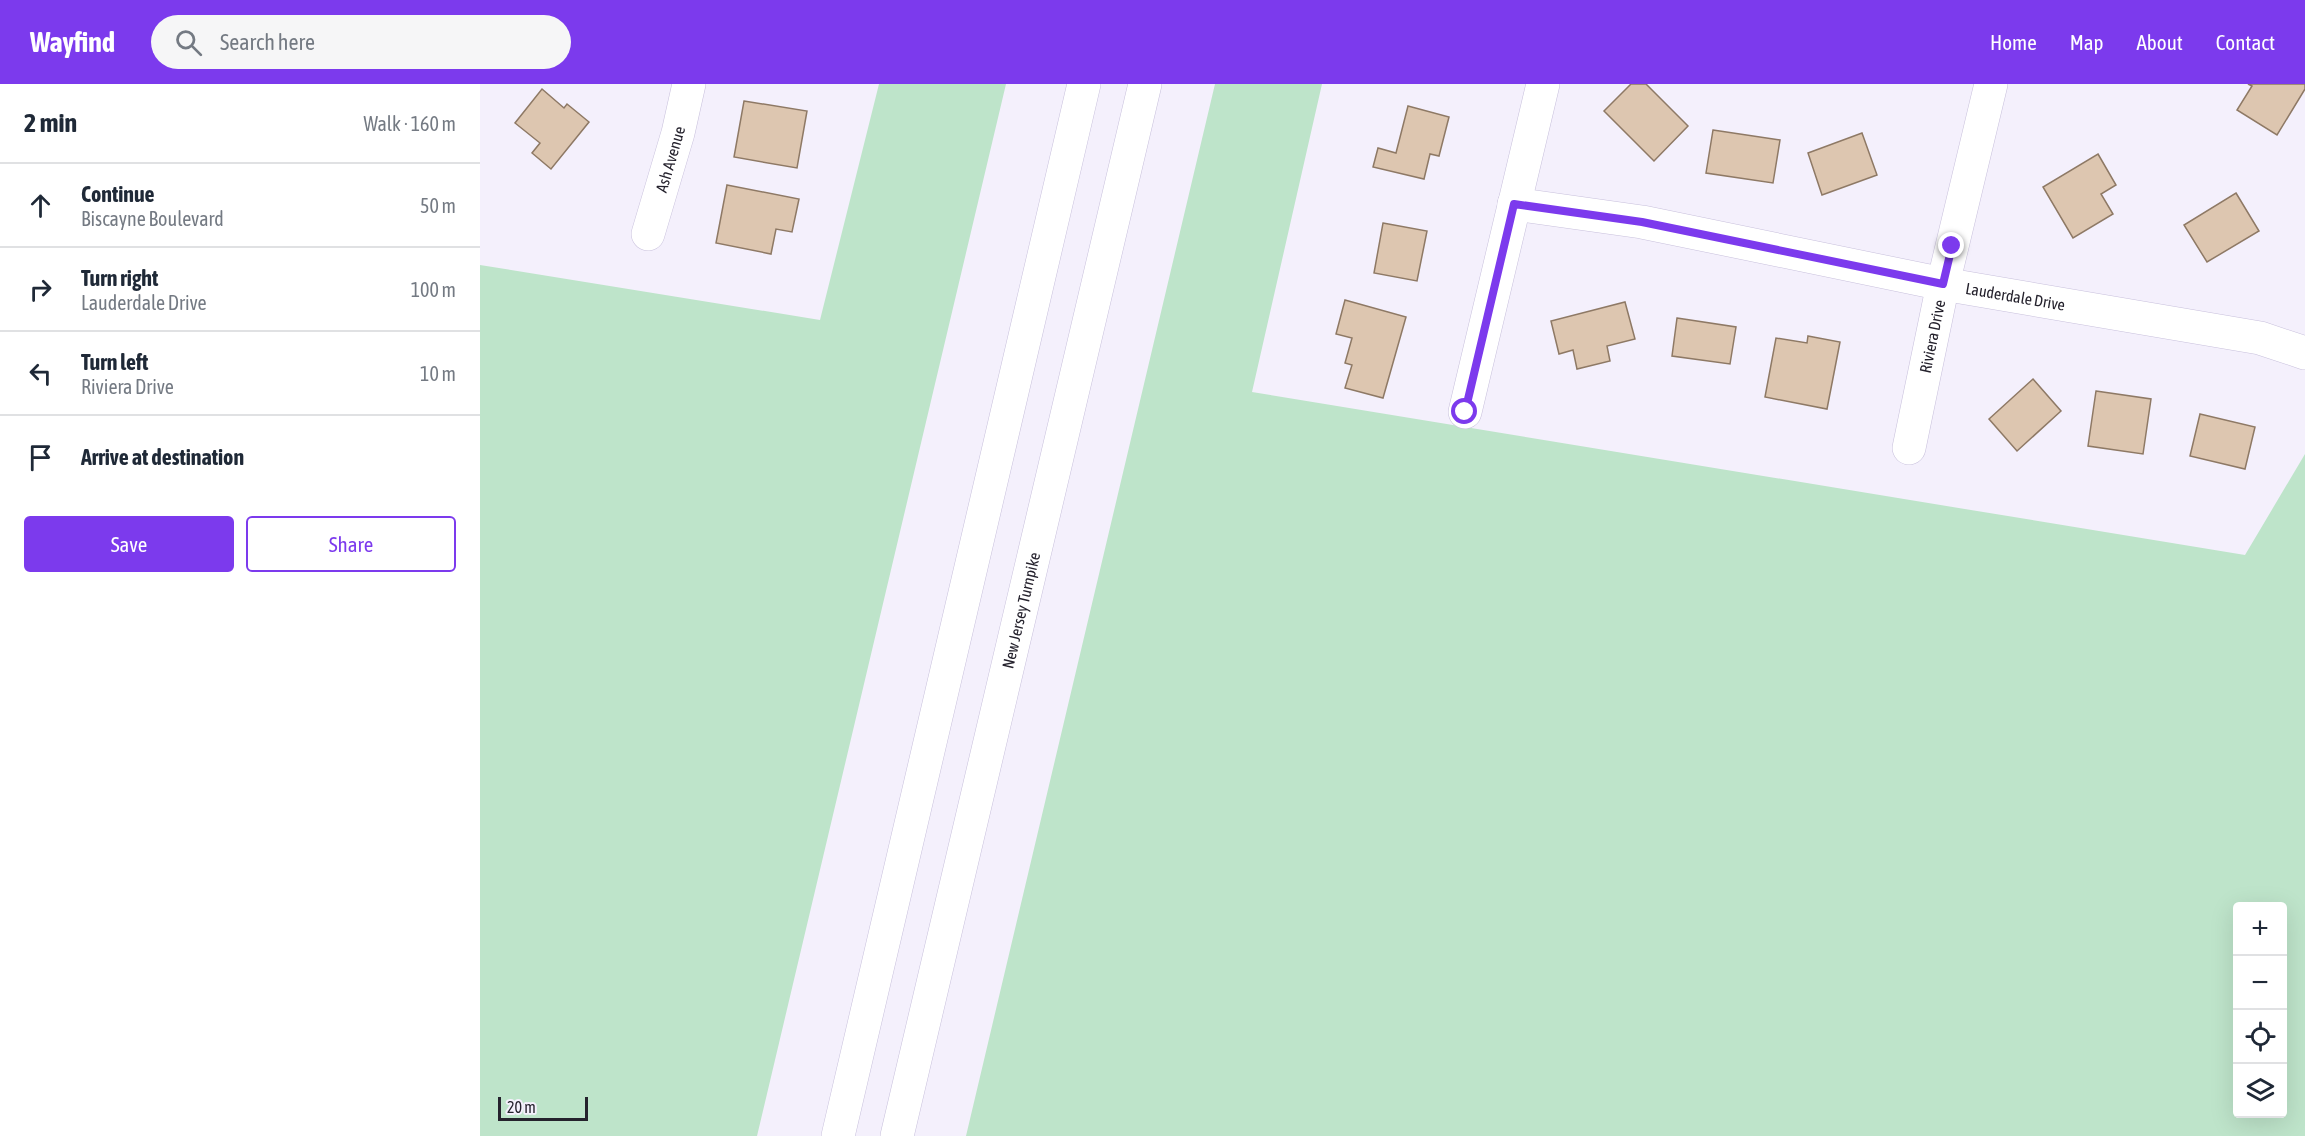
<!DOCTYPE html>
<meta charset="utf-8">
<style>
:root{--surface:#fff;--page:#f6f6f7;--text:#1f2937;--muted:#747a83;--line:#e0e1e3;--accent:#7c3aed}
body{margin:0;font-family:"Asap Condensed",sans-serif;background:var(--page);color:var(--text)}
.controls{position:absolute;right:18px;bottom:18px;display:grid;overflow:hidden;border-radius:6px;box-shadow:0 6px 24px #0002}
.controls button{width:54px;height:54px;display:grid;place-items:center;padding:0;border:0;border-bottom:2px solid var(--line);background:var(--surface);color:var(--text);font:30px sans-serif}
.scale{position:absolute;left:18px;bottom:15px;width:90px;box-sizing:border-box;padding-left:6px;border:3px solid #25222d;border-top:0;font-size:16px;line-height:21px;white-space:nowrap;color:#25222d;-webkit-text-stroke:4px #f4f0fc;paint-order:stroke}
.stop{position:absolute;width:18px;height:18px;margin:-14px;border:4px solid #7c3aed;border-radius:50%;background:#fff}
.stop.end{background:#7c3aed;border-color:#fff;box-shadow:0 2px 6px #0008}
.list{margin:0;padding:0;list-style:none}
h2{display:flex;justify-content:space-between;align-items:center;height:78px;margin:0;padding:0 24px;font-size:26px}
h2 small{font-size:20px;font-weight:400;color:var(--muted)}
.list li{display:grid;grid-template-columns:39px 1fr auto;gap:18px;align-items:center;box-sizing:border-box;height:84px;padding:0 24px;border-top:2px solid var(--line)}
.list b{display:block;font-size:22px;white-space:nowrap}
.list p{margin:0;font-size:20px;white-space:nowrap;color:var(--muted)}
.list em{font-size:20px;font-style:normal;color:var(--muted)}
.actions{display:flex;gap:12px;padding:18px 24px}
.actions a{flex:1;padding:14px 0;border:2px solid var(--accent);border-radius:6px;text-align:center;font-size:21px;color:var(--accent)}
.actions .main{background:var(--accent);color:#fff}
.icon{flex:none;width:33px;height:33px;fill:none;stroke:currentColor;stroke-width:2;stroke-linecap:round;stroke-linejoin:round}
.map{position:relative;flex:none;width:1825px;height:1052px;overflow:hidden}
header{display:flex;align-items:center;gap:36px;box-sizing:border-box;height:84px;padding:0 30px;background:var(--accent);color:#fff}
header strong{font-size:28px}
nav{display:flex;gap:33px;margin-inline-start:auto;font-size:21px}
.search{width:420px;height:54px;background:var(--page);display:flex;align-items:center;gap:15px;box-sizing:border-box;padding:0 21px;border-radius:33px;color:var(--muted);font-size:22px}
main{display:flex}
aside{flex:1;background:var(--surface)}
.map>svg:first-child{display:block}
.green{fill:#bee4ca;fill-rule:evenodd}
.building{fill:#ddc6b0;stroke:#8e7965;stroke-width:1.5}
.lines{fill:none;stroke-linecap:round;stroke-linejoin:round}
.street-casing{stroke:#c8c0dc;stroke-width:34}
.highway-casing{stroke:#c8c0dc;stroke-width:34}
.street{stroke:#fff;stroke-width:33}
.highway{stroke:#fff;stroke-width:33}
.route{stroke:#7c3aed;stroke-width:8}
.labels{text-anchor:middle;stroke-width:4.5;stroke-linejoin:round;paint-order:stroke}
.street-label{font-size:16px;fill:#25222d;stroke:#f4f0fc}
</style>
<header>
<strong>Wayfind</strong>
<div class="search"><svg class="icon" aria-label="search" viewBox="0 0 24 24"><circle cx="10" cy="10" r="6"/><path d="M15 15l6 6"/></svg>Search here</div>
<nav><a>Home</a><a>Map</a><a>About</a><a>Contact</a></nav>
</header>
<main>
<aside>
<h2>2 min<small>Walk · 160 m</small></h2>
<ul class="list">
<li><svg class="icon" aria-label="ahead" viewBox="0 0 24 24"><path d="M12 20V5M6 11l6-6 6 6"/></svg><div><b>Continue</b><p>Biscayne Boulevard</p></div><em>50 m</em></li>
<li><svg class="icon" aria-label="right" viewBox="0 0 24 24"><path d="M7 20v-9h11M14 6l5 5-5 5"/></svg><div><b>Turn right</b><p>Lauderdale Drive</p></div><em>100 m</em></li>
<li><svg class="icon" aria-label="left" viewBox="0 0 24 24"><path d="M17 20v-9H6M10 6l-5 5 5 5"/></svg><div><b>Turn left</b><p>Riviera Drive</p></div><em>10 m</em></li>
<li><svg class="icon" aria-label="arrive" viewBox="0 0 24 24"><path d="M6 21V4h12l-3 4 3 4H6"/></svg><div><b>Arrive at destination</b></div></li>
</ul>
<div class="actions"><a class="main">Save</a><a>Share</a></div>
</aside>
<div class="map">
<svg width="1825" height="1052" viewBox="0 0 1825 1052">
<rect width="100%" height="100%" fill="#f4f0fc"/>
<g class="green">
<path d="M399,0h127l-249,1052h-277v-871l340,55z"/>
<path d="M735,0h107l-70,308 993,163 60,-101v682h-1339zM1758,822h44v208h-44z"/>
</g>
<g class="building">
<path d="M1151,0h15l42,42 -34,35 -50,-50z"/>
<path d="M1768,0h57v5l-28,46 -40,-25 15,-24z"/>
<path d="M62,5l22,19 3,-4 22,18 -38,47 -19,-16 8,-10 -25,-20z"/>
<path d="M264,17l63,10 -10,57 -63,-11z"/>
<path d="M928,22l41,11 -10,39 -9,-2 -6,25 -51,-12 5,-19 18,5z"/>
<path d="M1233,46l67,10 -7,43 -67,-10z"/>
<path d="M1382,49l15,42 -55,20 -14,-42z"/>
<path d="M1618,70l18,31 -15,9 12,20 -40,24 -30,-51z"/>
<path d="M247,101l72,14 -7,33 -16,-3 -5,25 -55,-11z"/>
<path d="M1756,109l23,38 -52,31 -23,-37z"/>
<path d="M903,139l44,8 -10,50 -43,-8z"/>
<path d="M865,216l61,17 -23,81 -38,-10 7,-23 -7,-2 7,-25 -16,-4z"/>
<path d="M1145,218l10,37 -28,7 3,15 -33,8 -4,-19 -14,4 -8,-33z"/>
<path d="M1197,234l59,9 -6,37 -58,-8z"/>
<path d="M1328,252l32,6 -13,67 -62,-12 11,-59 31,5z"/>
<path d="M1553,295l28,32 -44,40 -28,-32z"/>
<path d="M1616,307l55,8 -8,55 -55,-8z"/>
<path d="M1720,330l55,13 -10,42 -55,-13z"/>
</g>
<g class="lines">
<g class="street-casing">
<g id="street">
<path id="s1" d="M1034,120l128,18 301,62 317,54 45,15"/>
<path id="s2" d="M168,150l30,-101 11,-49"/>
<path d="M985,328l78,-328"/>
<path id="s3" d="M1429,364l34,-164 48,-200"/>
</g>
</g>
<g class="highway-casing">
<g id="highway">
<path d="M358,1052l246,-1052"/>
<path id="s4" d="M417,1052l248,-1052"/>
</g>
</g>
<use href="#street" class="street"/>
<use href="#highway" class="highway"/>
</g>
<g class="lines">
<path class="route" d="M985,328l49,-208 128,18 301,62 9,-38"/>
</g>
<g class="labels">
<g class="street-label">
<text dy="6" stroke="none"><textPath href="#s2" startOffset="78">Ash Avenue</textPath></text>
<text dy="6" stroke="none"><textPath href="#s1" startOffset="510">Lauderdale Drive</textPath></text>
<text dy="6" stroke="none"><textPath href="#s3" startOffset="114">Riviera Drive</textPath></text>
<text dy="6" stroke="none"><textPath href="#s4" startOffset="540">New Jersey Turnpike</textPath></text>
</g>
</g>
</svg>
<div class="controls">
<button>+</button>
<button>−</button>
<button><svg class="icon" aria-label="locate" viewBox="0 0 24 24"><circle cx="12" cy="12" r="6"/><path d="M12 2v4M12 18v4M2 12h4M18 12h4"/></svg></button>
<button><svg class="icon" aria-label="layers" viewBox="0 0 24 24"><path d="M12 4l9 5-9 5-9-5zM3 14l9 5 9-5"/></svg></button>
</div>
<div class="scale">20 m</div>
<div class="stop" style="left:985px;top:328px"></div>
<div class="stop end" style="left:1472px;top:162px"></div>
</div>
</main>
